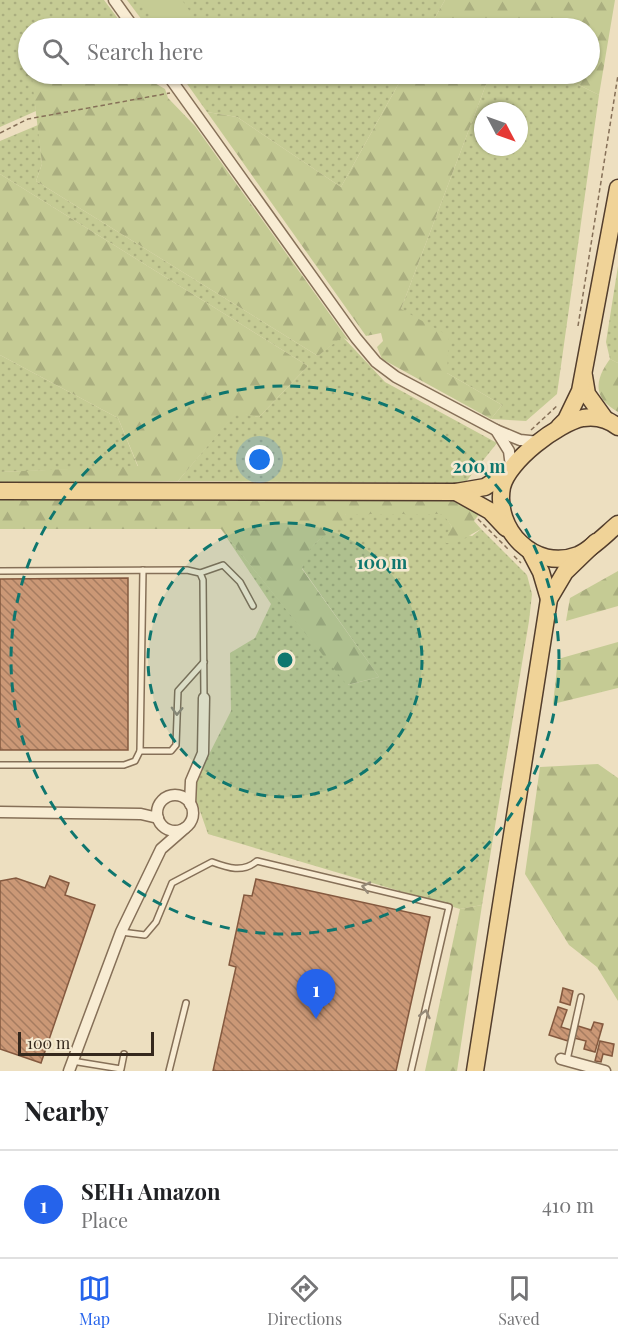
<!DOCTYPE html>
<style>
:root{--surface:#fff;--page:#f2f2f2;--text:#202124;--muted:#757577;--line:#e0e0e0;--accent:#2563eb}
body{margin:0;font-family:"Playfair Display",serif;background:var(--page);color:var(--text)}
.compass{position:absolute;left:474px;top:102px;width:54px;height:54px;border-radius:50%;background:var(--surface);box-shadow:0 2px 4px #0004;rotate:131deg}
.scale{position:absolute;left:18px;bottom:15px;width:136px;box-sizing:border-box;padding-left:6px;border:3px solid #35281d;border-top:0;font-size:16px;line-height:21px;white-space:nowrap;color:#35281d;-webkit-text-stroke:4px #f5e9d0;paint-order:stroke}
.you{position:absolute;left:260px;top:460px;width:21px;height:21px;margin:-15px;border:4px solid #fff;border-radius:50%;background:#1a73e8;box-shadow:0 0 0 9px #1a73e833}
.badge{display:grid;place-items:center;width:39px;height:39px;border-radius:50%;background:var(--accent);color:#fff;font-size:20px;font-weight:700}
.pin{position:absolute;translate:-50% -50px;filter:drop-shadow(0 2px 3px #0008)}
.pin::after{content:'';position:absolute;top:32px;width:21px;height:18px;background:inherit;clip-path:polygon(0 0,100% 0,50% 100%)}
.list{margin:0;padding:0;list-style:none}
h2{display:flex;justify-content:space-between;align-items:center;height:78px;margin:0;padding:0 24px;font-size:26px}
h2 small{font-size:20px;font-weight:400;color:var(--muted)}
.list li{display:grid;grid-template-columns:39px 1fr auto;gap:18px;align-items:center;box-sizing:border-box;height:108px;padding:0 24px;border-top:2px solid var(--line)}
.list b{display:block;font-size:22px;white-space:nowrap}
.list p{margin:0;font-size:20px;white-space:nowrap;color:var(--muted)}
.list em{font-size:20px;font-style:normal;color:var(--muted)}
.icon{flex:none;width:33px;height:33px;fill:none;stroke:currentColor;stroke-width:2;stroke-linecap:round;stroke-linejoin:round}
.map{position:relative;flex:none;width:618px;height:1071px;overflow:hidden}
.search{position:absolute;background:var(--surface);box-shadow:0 2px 4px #0004;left:18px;right:18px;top:18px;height:66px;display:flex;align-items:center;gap:15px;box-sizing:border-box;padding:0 21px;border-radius:33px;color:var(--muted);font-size:22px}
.sheet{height:186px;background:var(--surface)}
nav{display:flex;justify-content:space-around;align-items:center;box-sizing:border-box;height:84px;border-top:2px solid var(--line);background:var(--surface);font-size:16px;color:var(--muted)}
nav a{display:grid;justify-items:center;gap:3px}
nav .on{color:var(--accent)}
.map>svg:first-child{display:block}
.grass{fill:url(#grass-dots);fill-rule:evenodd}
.forest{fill:url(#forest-firs)}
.green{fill:#c5cb94}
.building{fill:url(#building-back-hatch);stroke:#84593f;stroke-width:1.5}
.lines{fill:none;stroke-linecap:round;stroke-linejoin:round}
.service-casing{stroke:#867058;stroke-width:8}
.minor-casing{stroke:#867058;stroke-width:13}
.primary-casing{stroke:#533e2d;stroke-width:19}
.path{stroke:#867058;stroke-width:1.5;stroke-dasharray:4.5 3;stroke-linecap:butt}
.service{stroke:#f8ecd3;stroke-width:5}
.minor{stroke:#f8ecd3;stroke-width:10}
.primary{stroke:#f0d398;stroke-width:16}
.oneway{stroke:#968a78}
.ring{fill:none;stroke:#0f766e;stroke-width:3;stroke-dasharray:10 8}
.centre{fill:#0f766e;stroke:#f5e9d0;stroke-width:3}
.ring-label{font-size:18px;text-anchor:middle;font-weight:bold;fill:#0f766e;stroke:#f5e9d0;stroke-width:5;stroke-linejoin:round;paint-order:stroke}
</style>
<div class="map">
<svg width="618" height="1071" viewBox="0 0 618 1071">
<defs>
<pattern id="grass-dots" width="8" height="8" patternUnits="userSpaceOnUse" patternTransform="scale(1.5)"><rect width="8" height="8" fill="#c5cb94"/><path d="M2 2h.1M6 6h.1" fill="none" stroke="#aaae7f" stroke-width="1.8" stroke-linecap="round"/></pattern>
<pattern id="forest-firs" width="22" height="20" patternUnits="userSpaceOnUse" patternTransform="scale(1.5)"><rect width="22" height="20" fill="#c5cb94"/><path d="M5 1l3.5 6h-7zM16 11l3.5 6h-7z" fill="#aaae7f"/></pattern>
<pattern id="building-back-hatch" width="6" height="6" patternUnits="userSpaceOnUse" patternTransform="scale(1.5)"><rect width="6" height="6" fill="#cb9876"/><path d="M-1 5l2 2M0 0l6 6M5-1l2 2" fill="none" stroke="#a67c60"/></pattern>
</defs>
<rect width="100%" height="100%" fill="#eddfc0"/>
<g class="grass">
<path d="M0,0h104l21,28h-97v46h49l-44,5 3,32 -36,16z"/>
<path d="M127,0h318l-16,28h-281z"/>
<path d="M180,74h224l-63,113 -104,-70 -30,-5z"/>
<path d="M490,74h67l42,21 -42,299 -31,27 -35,-2 11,-14 -55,-32 -46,-64zM483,111h36v36h-36z"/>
<path d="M38,125l4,39 -6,17 282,175 24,-20 43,46 112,61 -32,40 -287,-2 58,-69 23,5 49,-51 -308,-192v-33z"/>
<path d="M618,266v97l-8,-4 -4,-17z"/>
<path d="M0,355l118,63 20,49 -138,5z"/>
<path d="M346,514h98l8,13 -2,4 22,5 9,-7 46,46 5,19 -3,27 -47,284 -22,4 -252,-75 -16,-46 39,-77 -1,-58 25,-15 16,-34 -50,-75 127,156 31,-8 -77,-109 2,-14z"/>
</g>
<g class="forest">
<path d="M445,0h170l-16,95 -42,-21h33v-46h-161z"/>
<path d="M77,74h62l26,15 3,9 27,28 154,215 -7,-4 -24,19 -282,-175 6,-17 -10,-85z"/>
<path d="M404,74h86l-89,235 48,27 -2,37 55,32 -11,14 -109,-60 -5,-12 6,-6 -2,-8 -15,3 -159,-224 30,5 104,70z"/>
<path d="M0,174l308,192 -49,51 -23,-4 -58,68 -178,2v-11l138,-6 -20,-48 -118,-63z"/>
<path d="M610,359l8,4v49c-25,-14 -24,-31 -8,-53z"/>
<path d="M0,498l219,3 231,-1 30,13 -6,8 7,8 -25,14h-10l-3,-6 9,-10 -9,-13h-97c-5,20 -38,20 -44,55l77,108 -32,8 -126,-156h-221z"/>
<path d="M618,571v35l-52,15 4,-23z"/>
<path d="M618,642v46l-65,16 5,-45z"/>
<path d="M598,764l20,14v223l-21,-34 -28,-22 -44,-71 15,-107z"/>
<path d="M482,905l-25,166h-32l35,-162z"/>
</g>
<path class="green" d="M138,0h44l13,19 -13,9h-23z"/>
<g class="building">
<path d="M128,578v172h-128v-171z"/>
<path d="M50,876l19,7 -4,12 30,10 -54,158 -41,-14v-168l16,-3 29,10z"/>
<path d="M256,879l174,38 -34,154h-183l23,-104 -7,-2 15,-70 8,1z"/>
<path d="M563,988l10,3 -3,14 -10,-3z"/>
<path d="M558,1007l9,3 -6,17 10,3 -3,11 -19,-6z"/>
<path d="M594,1022l9,2 -8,28 -11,-3 2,-8 -12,-3 4,-12 13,4z"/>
<path d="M600,1041l14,3 -2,12 -9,-2 -2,8 -6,-1z"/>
</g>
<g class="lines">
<g class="service-casing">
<g id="service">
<path d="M0,571l187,-1 13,3 3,7 1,118"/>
<path d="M200,573l23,-8 17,17 13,24"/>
<path d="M140,751h31l5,-6 2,-54 26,-29"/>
<path d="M0,765h124l11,-4 5,-10 3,-181"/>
<path d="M121,932l24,3 11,-13 16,-39 40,-21c16,6 31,11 45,-1l192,46 -38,164"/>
<path d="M567,1060l14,-63"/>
<path d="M72,1061l49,8 3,-15"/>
<path d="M169,1071l17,-68"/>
</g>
</g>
<g class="minor-casing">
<g id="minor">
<path d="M114,0l20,28"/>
<path d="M167,74l189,264 20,24 20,15 100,53 24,10 19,2"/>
<path d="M496,430l13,21 2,16"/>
<circle cx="175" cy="813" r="18"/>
<path d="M190,804l1,-23 12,-28 1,-55"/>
<path d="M0,812l141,2 17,4"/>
<path d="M561,1059l44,12"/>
<path d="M69,1071l52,-139 40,-83 24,-21"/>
</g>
</g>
<g class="primary-casing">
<g id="primary">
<path d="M584,376l3,18 18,25"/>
<path d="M559,427l7,-7 14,-29 38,-203"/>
<path d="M618,427c-10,-8 -22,-11 -35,-9 -25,5 -75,43 -81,69 -8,42 32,85 76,68 14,-6 28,-21 40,-31"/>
<path d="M0,491l456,1 29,-5 22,-14"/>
<path d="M456,492l34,19 16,17"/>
<path d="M530,551l11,21 8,27"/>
<path d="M475,1071l74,-472 16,-27 31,-30"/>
</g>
</g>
<g class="path">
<path d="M0,133l28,-14 142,-26"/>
<path d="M578,326l40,-251"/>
<path d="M531,430l27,-25"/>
<path d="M478,519l31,31"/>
<path d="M514,556l7,7"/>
</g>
<use href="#service" class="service"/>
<use href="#minor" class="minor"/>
<use href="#primary" class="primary"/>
</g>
<defs><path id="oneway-chevron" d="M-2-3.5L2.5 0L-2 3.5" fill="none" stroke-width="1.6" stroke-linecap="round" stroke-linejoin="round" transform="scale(1.5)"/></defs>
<g class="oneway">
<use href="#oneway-chevron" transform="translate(177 711) rotate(92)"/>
<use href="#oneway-chevron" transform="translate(366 887) rotate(-167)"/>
<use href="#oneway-chevron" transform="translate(425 1014) rotate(-77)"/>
</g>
<circle cx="285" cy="660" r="137" fill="#0f766e" fill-opacity=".12"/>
<g class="ring">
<circle cx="285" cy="660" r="137"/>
<circle cx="285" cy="660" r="274"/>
</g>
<circle cx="285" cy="660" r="9" class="centre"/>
<g class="ring-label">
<text x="479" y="473">200 m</text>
<text x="382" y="569">100 m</text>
</g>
</svg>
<svg class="compass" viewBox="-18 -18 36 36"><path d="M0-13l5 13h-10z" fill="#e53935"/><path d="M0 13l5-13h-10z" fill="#757577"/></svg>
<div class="scale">100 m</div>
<div class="you"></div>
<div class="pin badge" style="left:316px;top:1019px">1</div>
<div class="search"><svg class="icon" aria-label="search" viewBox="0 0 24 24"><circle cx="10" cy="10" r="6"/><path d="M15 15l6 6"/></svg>Search here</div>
</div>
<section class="sheet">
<h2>Nearby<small></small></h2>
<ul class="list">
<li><span class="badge">1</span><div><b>SEH1 Amazon</b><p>Place</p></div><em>410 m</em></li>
</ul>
</section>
<nav>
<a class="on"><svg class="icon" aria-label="map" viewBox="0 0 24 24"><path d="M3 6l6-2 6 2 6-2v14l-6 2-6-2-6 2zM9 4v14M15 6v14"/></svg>Map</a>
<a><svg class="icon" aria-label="directions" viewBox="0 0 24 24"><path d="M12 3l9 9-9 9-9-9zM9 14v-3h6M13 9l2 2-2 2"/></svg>Directions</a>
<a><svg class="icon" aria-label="saved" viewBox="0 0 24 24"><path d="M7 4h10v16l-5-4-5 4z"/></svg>Saved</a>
</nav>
